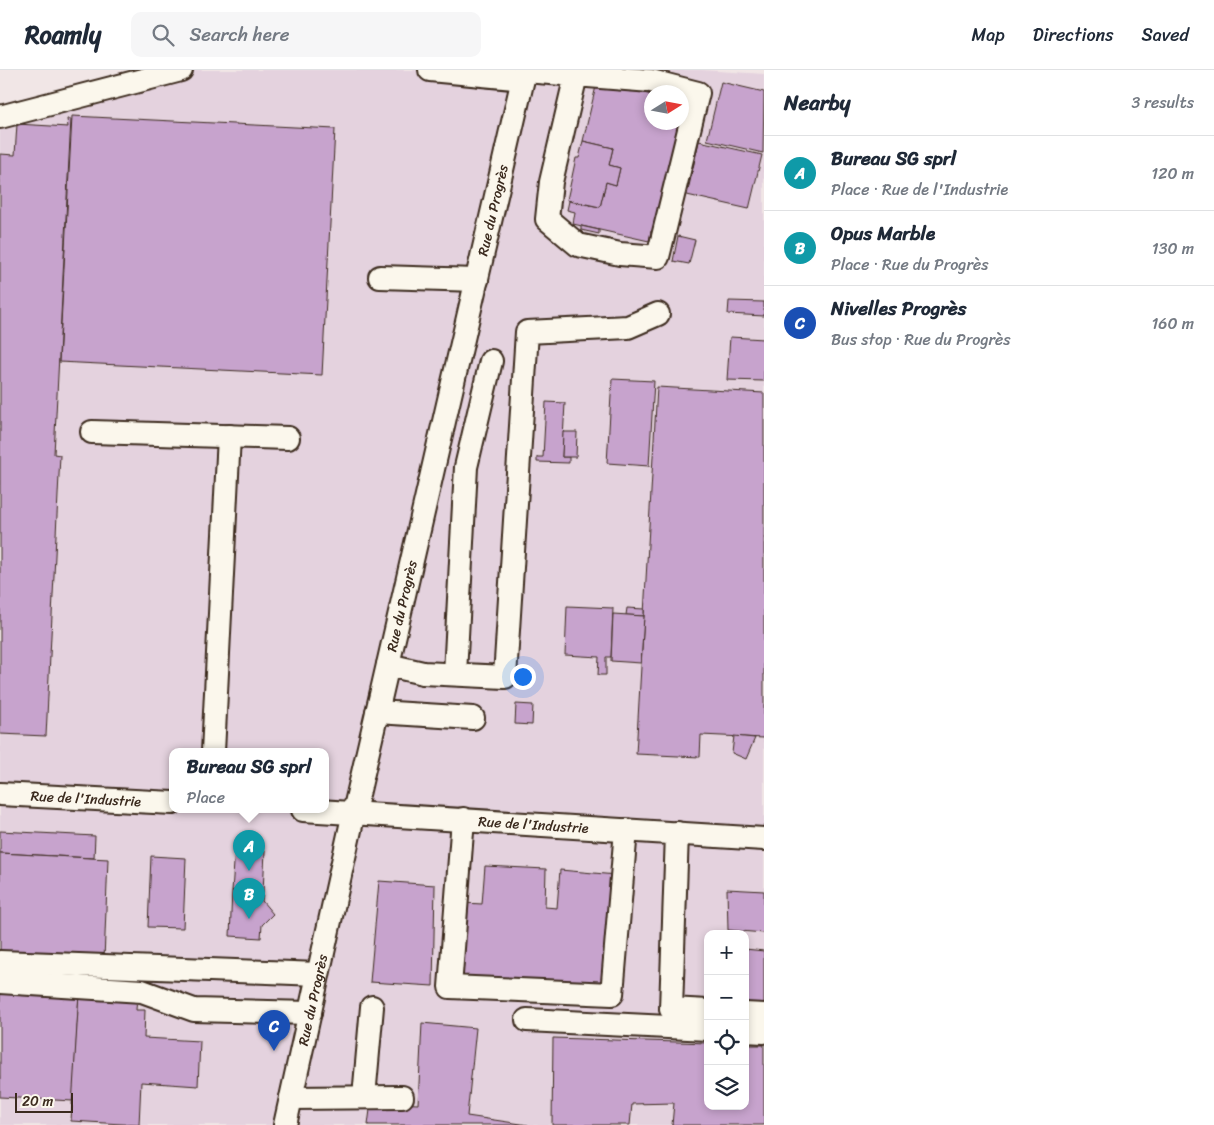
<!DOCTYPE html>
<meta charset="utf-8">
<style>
:root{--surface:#fff;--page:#f6f6f7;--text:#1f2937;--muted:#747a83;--line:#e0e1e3;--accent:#d1495b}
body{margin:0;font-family:Sriracha,sans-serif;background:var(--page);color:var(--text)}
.controls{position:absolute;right:15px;bottom:15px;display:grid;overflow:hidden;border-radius:10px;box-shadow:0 2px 8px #0003}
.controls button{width:45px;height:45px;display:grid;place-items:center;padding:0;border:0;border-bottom:1px solid var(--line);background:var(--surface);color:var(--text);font:25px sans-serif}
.compass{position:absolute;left:644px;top:15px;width:45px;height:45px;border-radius:50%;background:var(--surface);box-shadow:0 2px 8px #0003;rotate:79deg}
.scale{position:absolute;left:15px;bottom:12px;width:58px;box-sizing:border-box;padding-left:5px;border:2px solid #3b2a1e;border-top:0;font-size:14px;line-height:18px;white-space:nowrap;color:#3b2a1e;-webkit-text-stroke:4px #fbf7ec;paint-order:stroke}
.you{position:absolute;left:522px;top:606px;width:18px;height:18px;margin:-12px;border:4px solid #fff;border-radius:50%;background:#1a73e8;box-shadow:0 0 0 8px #1a73e833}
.badge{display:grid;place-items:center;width:32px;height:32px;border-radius:50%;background:var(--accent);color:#fff;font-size:16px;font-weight:700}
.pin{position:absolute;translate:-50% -41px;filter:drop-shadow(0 1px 2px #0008)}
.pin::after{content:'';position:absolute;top:26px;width:18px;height:15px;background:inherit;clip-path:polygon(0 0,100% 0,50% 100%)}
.popup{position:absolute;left:169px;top:678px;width:160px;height:65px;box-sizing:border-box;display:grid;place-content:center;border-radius:10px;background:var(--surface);filter:drop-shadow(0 1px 4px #0005);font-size:16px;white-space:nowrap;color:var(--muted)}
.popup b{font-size:19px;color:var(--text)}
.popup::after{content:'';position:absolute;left:50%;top:100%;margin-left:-10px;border:10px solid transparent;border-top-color:var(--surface)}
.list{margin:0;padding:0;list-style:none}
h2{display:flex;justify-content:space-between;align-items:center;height:65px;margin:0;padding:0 20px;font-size:21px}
h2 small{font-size:16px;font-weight:400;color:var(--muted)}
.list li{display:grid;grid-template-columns:32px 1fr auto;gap:15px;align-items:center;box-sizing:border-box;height:75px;padding:0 20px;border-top:1px solid var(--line)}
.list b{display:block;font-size:19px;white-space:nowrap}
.list p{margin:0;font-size:16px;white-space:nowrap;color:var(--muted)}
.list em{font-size:16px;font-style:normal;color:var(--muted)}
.icon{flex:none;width:28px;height:28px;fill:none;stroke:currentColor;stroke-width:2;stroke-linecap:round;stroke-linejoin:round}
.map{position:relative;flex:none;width:764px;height:1055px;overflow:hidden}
header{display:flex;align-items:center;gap:30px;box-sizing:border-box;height:70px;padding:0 25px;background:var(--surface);border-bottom:1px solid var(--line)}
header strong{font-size:24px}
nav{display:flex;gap:28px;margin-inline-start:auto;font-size:18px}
.search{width:350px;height:45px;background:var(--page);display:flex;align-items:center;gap:12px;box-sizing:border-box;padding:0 18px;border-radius:10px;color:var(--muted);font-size:19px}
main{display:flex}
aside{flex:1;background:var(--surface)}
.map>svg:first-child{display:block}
.built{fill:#e4d2de;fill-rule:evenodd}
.building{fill:#c7a3cd;stroke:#3b2a1e}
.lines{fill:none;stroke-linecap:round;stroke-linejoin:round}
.minor-casing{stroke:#3b2a1e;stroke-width:26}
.minor{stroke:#fbf7ec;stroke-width:22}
.labels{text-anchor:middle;stroke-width:4;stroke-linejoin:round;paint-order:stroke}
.street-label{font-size:14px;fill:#3b2a1e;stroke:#fbf7ec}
</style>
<header>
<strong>Roamly</strong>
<div class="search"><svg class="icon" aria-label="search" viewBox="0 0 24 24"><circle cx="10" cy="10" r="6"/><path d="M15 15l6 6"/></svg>Search here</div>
<nav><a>Map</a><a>Directions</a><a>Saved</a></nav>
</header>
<main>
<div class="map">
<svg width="764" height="1055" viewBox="0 0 764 1055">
<rect width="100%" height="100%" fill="#f1e6e6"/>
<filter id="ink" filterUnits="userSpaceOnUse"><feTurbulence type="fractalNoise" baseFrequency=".02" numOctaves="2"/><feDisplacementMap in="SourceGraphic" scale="10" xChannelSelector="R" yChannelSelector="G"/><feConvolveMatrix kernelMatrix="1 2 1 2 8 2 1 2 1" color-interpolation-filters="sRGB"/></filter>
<g filter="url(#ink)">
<path class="built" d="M138,0h564l62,4v1051h-764v-1019zM652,22h30v30h-30zM173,682h152v58h-152zM708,864h37v172h-37z"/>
<g class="building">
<path d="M597,12l55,13v27h29l-25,110 -5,-1 -2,10 -76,-17 2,-12 -8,-2 2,-9 31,6 6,-25 10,3 4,-17 -11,-3 4,-17 -30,-7z"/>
<path d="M721,12l43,10 -1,61 -56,-13z"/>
<path d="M72,46l263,13 -13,246 -263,-13z"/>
<path d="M67,49h4l-17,335 6,1 -14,281 -46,-2v-580l15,1 2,-31 51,3z"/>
<path d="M583,71l30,7 -4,17 11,3 -4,17 -10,-3 -6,25 -33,-7 9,-42h3z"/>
<path d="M699,71l63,14 -13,54 -62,-14z"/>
<path d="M581,156l18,4v4l-18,-4z"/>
<path d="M678,166l17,4 -6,24 -16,-3z"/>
<path d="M729,231l35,1v14l-36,-2z"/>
<path d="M730,267l34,2v42l-37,-1z"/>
<path d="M612,309l42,2 -5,85 -42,-3z"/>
<path d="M657,317l107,6v345l-63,-3 -1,22 -64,-3z"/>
<path d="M546,332l19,1 -3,54h7v6l-32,-1v-5h6z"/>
<path d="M563,362h14l-1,25h-14z"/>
<path d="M567,536l46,2 -2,49h-5v18h-8l1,-18 -34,-2z"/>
<path d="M627,538l17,1v7l-18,-1z"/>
<path d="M613,544l31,2 -3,47 -30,-2z"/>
<path d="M516,634l17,1 -1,20 -17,-1z"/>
<path d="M734,666l21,2 -9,21 -14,-6z"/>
<path d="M0,761l95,5 -1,22 -94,-5z"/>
<path d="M235,779l30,2 -2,41 -31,-1z"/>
<path d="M0,783l108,6 -4,101 -104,-5z"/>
<path d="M151,786l35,2 -3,70 -35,-1z"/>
<path d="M485,796l61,3 -1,38 12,1 3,-38 56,5 -7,110 -150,-8 5,-74 18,1z"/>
<path d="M379,811l56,4 -2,101 -63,-4z"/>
<path d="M727,819l37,2v42l-36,-3z"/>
<path d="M232,821l31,1 -1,9 11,13 -11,11 -1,13 -31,-2z"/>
<path d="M745,879l19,2v56l-19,-1z"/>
<path d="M0,918l79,5 -6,108 -73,-4z"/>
<path d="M79,923l58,2 -1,15h9l-1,28 56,3 -2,45 -57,-4 -2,43 -68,-4z"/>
<path d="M422,953l54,5 -9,88 61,9h-160l3,-23 47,2z"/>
<path d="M553,968l155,5v63h37v-61h19v80h-92l2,-22 -42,1 -2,21h-78z"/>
</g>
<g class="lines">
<g class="minor-casing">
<g id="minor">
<path d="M430,0l93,9"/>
<path d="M525,1l126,10 47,12 -40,164 -38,-3 -42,-9 -31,-26 4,-37 25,-107"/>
<path d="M0,47l181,-47"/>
<path d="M380,207l97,3"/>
<path d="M92,362l196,6"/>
<path d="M388,595l35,8 82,4 22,-345 101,-5 30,-13"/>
<path d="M455,604l11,-207 25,-106"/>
<path d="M377,642l96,6"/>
<path d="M213,682l16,-316"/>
<path id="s1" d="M0,724l173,9"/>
<path id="s2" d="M303,740l461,29"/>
<path d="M463,749l-13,168 162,7 14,-164"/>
<path d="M677,763l-6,176 37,2"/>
<path d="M0,892l318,12"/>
<path d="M0,912l142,9 52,19 116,3"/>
<path d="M745,944l19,1"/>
<path d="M527,950l181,9"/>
<path d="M745,961l19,1"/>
<path d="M364,1027l8,-90"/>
<path d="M291,1028l111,-1"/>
<path id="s3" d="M285,1055l69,-313 171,-742"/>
</g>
</g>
<use href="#minor" class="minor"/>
</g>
</g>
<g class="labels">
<g class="street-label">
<text dy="5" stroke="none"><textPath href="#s3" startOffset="938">Rue du Progrès</textPath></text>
<text dy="5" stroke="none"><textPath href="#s3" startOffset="532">Rue du Progrès</textPath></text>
<text dy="5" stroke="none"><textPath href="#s1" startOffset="86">Rue de l'Industrie</textPath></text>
<text dy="5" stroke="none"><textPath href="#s2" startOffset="231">Rue de l'Industrie</textPath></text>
<text dy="5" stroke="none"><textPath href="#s3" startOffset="128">Rue du Progrès</textPath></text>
</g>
</g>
</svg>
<div class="controls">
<button>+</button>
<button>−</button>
<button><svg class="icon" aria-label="locate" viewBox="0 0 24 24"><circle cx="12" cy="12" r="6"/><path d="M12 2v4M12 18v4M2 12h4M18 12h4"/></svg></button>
<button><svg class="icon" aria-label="layers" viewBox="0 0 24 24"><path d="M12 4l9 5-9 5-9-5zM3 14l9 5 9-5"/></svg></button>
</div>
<svg class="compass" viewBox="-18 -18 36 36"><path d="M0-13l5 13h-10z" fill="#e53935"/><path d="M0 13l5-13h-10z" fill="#747a83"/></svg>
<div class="scale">20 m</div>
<div class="you"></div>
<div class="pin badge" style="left:249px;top:801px;background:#0f9aa8">A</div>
<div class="popup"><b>Bureau SG sprl</b>Place</div>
<div class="pin badge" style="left:249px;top:849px;background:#0f9aa8">B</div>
<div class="pin badge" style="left:274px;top:981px;background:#1a4fb4">C</div>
</div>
<aside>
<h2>Nearby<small>3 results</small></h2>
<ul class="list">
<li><span class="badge" style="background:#0f9aa8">A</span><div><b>Bureau SG sprl</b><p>Place · Rue de l'Industrie</p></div><em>120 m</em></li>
<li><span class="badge" style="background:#0f9aa8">B</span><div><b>Opus Marble</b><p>Place · Rue du Progrès</p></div><em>130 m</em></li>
<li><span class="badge" style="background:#1a4fb4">C</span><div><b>Nivelles Progrès</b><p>Bus stop · Rue du Progrès</p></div><em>160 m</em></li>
</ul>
</aside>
</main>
